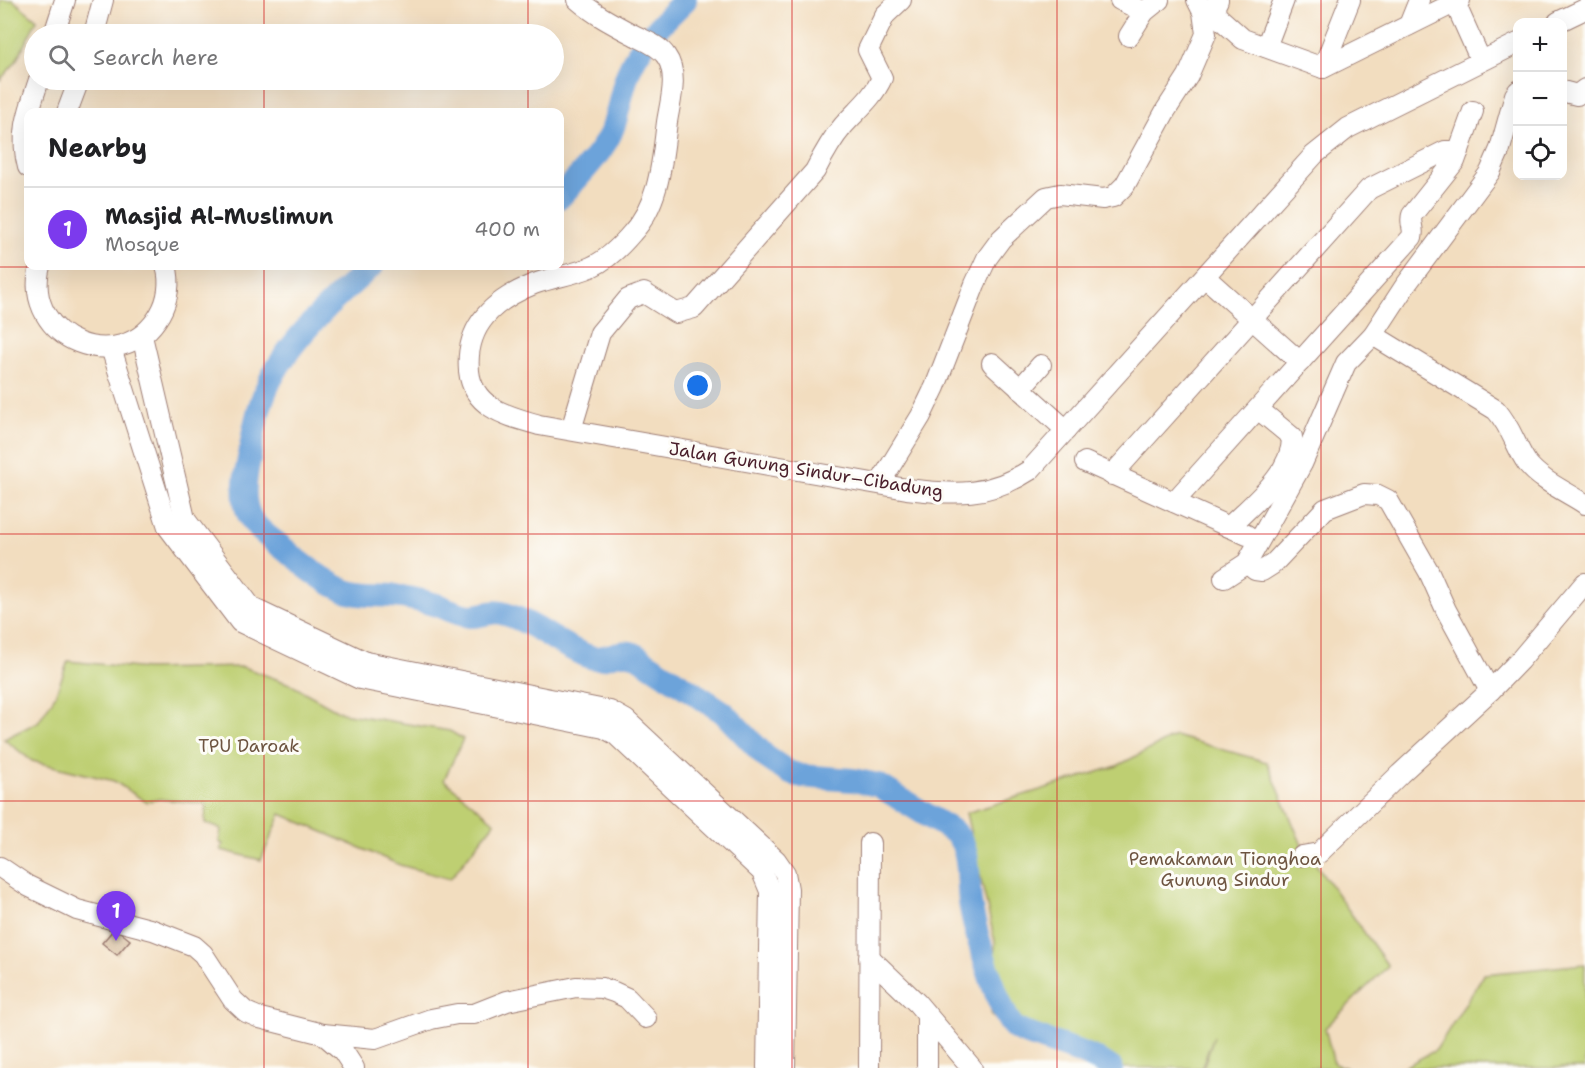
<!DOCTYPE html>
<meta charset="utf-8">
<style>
:root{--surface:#fff;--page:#f2f2f2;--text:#202124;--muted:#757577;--line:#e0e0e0;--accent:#7c3aed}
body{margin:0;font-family:"Shantell Sans",sans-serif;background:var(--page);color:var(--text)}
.controls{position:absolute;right:18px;top:18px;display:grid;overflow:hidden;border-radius:12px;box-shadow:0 6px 24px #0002}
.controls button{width:54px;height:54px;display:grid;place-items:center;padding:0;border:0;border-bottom:2px solid var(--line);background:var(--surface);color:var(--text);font:30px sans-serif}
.you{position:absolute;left:698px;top:386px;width:21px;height:21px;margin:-15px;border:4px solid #fff;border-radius:50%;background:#1a73e8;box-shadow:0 0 0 9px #1a73e833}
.badge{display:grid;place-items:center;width:39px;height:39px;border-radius:50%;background:var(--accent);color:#fff;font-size:20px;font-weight:700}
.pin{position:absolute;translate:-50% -50px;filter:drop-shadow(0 2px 3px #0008)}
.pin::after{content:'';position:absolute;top:32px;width:21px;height:18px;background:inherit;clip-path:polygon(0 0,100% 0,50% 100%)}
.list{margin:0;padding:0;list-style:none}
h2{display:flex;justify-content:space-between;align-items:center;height:78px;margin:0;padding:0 24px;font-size:26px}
h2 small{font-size:20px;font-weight:400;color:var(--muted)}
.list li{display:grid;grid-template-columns:39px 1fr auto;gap:18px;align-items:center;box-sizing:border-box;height:84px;padding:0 24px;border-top:2px solid var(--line)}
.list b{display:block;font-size:22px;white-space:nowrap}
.list p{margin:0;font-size:20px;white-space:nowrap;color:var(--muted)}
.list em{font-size:20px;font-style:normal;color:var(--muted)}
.icon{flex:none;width:33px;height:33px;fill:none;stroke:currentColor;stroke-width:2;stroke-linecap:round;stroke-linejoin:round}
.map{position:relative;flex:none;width:1585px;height:1068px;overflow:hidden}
.search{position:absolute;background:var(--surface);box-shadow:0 6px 24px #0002;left:24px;top:24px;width:540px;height:66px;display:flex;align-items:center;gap:15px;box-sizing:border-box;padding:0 21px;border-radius:33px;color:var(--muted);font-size:22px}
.panel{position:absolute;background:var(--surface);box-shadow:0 6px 24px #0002;left:24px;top:108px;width:540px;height:162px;border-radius:12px}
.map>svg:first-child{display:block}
.green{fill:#becf72;stroke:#84774e;stroke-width:1.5}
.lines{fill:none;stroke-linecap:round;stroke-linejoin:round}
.river{stroke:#6ca3da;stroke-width:24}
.building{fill:#caa980}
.minor-casing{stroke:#9e7e75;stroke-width:22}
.minor{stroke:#fff;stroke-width:20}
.grid{fill:none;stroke:#d62828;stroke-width:1.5;stroke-opacity:0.55}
.labels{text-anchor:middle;stroke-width:6;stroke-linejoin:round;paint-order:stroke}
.street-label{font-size:18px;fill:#4a1f2b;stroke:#fdfcf7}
.park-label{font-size:18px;fill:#6d5440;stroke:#fdfcf7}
</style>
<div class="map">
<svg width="1585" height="1068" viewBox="0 0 1585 1068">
<rect width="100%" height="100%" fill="#fdfcf7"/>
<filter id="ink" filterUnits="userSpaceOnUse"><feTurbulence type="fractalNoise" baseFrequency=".0167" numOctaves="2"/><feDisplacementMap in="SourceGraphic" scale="12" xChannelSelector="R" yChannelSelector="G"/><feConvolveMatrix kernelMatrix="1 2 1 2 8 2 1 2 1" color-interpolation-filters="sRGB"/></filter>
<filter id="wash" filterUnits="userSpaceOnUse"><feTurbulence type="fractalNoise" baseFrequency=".008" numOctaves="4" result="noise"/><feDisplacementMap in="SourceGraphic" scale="24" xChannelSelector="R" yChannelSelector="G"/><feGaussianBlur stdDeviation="1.35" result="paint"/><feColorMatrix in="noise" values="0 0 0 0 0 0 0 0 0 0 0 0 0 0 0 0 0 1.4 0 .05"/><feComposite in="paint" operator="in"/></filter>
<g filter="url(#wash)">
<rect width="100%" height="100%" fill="#f2ddbf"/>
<g class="green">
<path d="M0,0h13l24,20 -22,43 -15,17z"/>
<path d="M68,661l79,8 96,-2 47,17 52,29 108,18 13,8 -19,41 51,42 -45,57 -50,-14 -119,-51 -20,46 -40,-10 2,-6 -4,-2 2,-13 -16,-6 1,-19 -47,-5 -13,3 -32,-21 -82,-20 -28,-22 34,-17 17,-26z"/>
<path d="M1175,736l92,26 34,81 87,123 -63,62 9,36 14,4h-145l11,-32 -13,32h-80l-14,-10 -69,-14 -47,-28 4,-74 -29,-129 151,-47z"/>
<path d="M1585,964v104h-183l34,-18 48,-76z"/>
</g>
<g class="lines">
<g class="river">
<path d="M560,197c17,-19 45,-46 53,-70 8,-22 9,-46 21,-67 12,-23 33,-42 51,-60"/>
<path d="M372,266c-36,31 -81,72 -102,115 -12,24 -17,52 -21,78 -4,18 -8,41 1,58 8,15 28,26 40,37 17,14 36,29 56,37 15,6 30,3 45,5 17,1 33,5 49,10 9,4 20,9 30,10 13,1 20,-7 35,-2 31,9 55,33 85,43 16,5 27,-9 44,-3l89,58 43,45 22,15 13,4 52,4 25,5 76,47c18,16 13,48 16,70 3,22 29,113 44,125 6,6 17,8 25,11 23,9 51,15 72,30"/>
</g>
</g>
<g id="blocks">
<path class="building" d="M115,928l15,12 -13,15 -15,-12z"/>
</g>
</g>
<g filter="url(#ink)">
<use href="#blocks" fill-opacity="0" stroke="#9e7e75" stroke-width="1.5"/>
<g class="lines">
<g class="minor-casing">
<g id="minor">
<path d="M578,0c16,14 35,24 54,34 11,6 27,11 34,22 13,18 4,46 1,66 -5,38 -7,81 -35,111 -11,13 -25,27 -41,34 -18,8 -39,10 -57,17 -40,16 -69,41 -65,87 4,38 40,45 70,54l368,64c47,6 82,8 123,-19l284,-315 34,-27 170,-85"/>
<path d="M1120,0l24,12"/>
<path d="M1218,0l-3,6 1,9 27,24 80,29 137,-68"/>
<path d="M1455,3l26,58"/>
<path d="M1558,22l27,-13"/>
<path d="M1409,25l10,-25"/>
<path d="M54,34l11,-34"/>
<path d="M94,34l9,-34"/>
<path d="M1129,36l15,-24 15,-12"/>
<path d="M1266,47l18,-47"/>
<path d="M1323,68l27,-68"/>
<path d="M1562,91l15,4 8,-6"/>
<path d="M67,112l12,-32"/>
<path d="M28,167c-9,-32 1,-57 11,-87"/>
<path d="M40,266c-19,74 82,114 120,48 8,-14 11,-32 6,-48"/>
<path d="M1205,277l95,85"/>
<path d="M1373,335l123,75c16,18 19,36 31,53 14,18 40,29 58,41"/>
<path d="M142,336l43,183 67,89 114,54 244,49 16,9 150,140 9,13 3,16 -3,179"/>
<path d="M111,348l57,179 72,95 120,57 244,49 11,6 147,138 8,19 -3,177"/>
<path d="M992,363l74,67"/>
<path d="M1020,389l21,-24"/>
<path d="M571,430l29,-97 28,-34 16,-6 32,20 18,-5 121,-137c8,-16 16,-31 28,-45 14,-16 30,-28 39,-48l-14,-28 17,-35 16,-15"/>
<path d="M1085,462l162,73"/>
<path d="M1112,475l257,-286 76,-38h14"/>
<path d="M880,483l41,-67 14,-29 40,-103 12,-26 14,-19 45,-42 14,-3 43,5 10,-2 12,-12 41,-75 22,-34 18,-42 -3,-22 -6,-12"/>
<path d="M1174,502l238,-265c3,-8 -3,-14 0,-22l43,-54 18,-50"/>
<path d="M1229,527c24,-24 64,-54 63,-90l-34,-28"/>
<path d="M1247,563l8,7 7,1 11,-7 52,-55 39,-15 14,1 10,5 41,72 17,38 44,81"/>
<path d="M1224,578l23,-15 55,-99 44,-101 27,-28 32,-49 85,-114 10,-23 15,-54 3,-4"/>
<path d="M1302,856l17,-3 81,-79 90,-83 30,-31 65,-77"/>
<path d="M0,867l28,19 49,24 76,20 41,16 9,8 30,46 13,12 14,6 63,16 20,17 11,17"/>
<path d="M869,957l48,46 55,65"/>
<path d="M323,1034l52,5 56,-20 26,-5h17l33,-13 69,-14 26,1 12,4 13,6 19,20"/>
<path d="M869,1068l1,-225"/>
<path d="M927,1068v-52"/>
</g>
</g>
<use href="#minor" class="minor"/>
</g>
</g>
<path class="grid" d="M264,0v34M528,0v34M792,0v1068M1057,0v1068M1321,0v1068M264,80v32M528,80v32M264,266v802M528,266v802M0,267h1585M0,534h1585M0,801h1585"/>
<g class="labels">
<g class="street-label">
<text transform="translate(806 470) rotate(9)" y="6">Jalan Gunung Sindur–Cibadung</text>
</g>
<g class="park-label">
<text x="249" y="752">TPU Daroak</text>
<text x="1225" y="865">Pemakaman Tionghoa<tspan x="1225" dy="21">Gunung Sindur</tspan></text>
</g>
</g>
</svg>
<div class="controls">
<button>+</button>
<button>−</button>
<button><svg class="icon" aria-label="locate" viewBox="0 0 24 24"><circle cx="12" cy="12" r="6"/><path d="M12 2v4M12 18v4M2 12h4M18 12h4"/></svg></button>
</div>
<div class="you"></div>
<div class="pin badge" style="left:116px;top:941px">1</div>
<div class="search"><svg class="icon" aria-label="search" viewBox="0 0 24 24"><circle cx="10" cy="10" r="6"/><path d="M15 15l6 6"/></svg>Search here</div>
<section class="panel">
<h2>Nearby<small></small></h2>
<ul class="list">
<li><span class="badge">1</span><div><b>Masjid Al-Muslimun</b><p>Mosque</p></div><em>400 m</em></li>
</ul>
</section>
</div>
